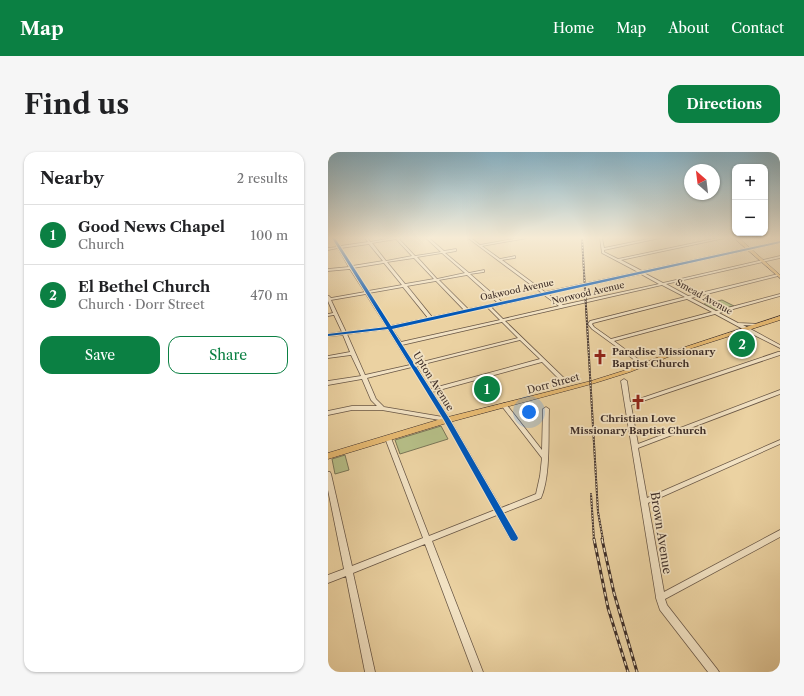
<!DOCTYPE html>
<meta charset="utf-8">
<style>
:root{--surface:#fff;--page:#f6f6f6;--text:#202124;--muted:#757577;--line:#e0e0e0;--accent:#0b8043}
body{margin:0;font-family:"Libre Caslon Text",serif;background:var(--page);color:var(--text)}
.controls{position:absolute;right:12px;top:12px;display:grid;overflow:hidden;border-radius:8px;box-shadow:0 1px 3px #0004}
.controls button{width:36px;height:36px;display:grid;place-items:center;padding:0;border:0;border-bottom:1px solid var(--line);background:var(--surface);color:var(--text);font:20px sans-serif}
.compass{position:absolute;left:356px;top:12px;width:36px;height:36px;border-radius:50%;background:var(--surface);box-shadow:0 1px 3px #0004;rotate:332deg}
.you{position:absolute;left:201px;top:260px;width:14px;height:14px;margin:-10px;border:3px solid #fff;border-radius:50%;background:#1a73e8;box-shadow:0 0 0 6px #1a73e833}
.badge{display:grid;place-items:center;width:26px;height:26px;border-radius:50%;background:var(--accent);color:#fff;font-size:13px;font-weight:700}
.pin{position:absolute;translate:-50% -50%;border:2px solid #fff;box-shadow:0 1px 4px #0006}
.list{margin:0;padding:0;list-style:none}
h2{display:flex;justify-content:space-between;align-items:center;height:52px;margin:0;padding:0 16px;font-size:17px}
h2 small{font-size:13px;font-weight:400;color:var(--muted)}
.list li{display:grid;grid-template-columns:26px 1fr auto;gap:12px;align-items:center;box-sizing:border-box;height:60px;padding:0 16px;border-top:1px solid var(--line)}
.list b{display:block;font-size:15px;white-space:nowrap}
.list p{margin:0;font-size:13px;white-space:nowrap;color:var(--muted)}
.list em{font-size:13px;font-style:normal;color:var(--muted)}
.actions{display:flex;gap:8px;padding:12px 16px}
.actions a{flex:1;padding:9px 0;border:1px solid var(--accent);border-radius:12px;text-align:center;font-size:14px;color:var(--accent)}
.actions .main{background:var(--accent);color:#fff}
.map{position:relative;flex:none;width:452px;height:520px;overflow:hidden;border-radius:12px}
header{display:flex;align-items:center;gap:24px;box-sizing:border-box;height:56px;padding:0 20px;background:var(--accent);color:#fff}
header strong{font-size:19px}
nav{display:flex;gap:22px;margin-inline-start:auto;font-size:14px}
.intro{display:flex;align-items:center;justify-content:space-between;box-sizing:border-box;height:96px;padding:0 24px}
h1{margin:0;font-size:28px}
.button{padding:10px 18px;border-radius:12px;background:var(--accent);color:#fff;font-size:14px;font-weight:700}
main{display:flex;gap:24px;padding:0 24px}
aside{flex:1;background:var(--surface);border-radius:12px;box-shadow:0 1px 3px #0004}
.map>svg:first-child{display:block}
.green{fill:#b5bd86;stroke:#7a7657}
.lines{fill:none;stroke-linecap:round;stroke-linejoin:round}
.minor-casing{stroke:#695746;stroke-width:1.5}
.major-casing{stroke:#3e2e28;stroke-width:1}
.minor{fill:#f2e2c3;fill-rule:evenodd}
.major{fill:#e6b971;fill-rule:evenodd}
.rail-far1-casing{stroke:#3e2e28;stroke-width:2}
.rail-casing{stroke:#3e2e28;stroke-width:3}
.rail-far1{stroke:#f2e2c3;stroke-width:1;stroke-dasharray:1.5;stroke-linecap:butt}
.rail{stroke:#f2e2c3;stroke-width:1.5;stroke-dasharray:4.5;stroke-linecap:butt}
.cycleway-casing{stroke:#f2e2c3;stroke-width:2}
.cycleway{fill:#0057b8;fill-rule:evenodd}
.labels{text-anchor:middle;stroke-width:3.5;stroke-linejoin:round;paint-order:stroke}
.far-street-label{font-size:9px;fill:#3e2e28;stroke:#f2e2c3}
.poi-label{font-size:10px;font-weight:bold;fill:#3e2e28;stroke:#f2e2c3;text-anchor:start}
.street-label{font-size:10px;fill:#3e2e28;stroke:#f2e2c3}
.near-street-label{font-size:12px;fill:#3e2e28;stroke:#f2e2c3}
</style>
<header>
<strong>Map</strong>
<nav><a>Home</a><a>Map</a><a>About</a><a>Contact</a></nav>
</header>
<div class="intro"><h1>Find us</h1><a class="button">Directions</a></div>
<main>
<aside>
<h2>Nearby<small>2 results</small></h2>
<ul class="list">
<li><span class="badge">1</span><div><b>Good News Chapel</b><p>Church</p></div><em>100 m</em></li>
<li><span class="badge">2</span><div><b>El Bethel Church</b><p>Church · Dorr Street</p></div><em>470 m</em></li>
</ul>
<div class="actions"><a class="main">Save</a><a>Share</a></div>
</aside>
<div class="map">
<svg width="452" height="520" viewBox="0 0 452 520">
<rect width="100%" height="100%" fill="#ebd2a2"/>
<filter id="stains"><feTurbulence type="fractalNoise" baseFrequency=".005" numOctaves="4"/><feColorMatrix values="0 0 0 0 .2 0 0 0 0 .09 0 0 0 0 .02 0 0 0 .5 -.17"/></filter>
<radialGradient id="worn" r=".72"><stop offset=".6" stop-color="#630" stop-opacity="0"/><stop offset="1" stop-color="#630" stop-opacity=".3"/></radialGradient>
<g class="green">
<path d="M394,148l12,6 -18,5 -12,-7z"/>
<path d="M113,274l7,13 -48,15 -5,-14z"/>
<path d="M17,303l4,15 -14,4 -3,-15z"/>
</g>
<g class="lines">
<g class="minor-casing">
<g id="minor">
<path d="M4,86h3l5,8 28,-4 -3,-4h3l2,4 22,-4h9l-2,1 16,17 26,-4 -15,-14h3l15,13 12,-2v2l-11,2 24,20 15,-3v2l-14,2 32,28 40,-9 -74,-55h3l9,7 39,-7h8l-45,8 18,13 15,-3v2l-13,2 43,32 93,-20 -36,-19 -2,-15h2l2,10 49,-10h7l-56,12v2l14,7 100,-21h7l-104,22 21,11 138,-30v2l-136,30 19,10 117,-27v2l-114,26 22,12 90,-22v2l-87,22 25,13 64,-17v2l-61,17 19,10 22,1 1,1 -2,1 -16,-1 37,20v3l-26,-13 -2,1 -20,-2v-1l2,-1 18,2 -37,-20 -101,27 24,18v2h-2l-44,-32 -4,-5 2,-3 95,-24 -23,-12 -157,36 59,57v2h-4l-18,-18 -110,30 18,28 51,88 35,-14 4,-18 2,-18 -41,-53 3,-2 2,1 36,46 1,-41 3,-2 3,2c-1,25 2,66 -8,89l-38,15 15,25 -1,2 -3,1 -3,-1 -14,-25 -65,26 51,131h-10l-48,-128 -72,29 22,99h-10l-19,-96 -18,7v-8l16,-6 -16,-79v-18h2l1,2 21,92 71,-28 -38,-100 1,-1 2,-1 3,2 38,98 66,-26 -50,-89 -63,-11h-30l-24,5v-4l24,-5h25l-6,-6 -9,-21 -34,6v-4l33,-5 -10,-21 -23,3v-2l22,-4 -7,-17 -15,1v-2l14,-2 -8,-17 -6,1v-2l5,-1 -5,-12v-5h1l2,2 34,-6 -15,-23 -22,2v-2l21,-2 -11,-19 -10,2v-2l9,-1zM68,87l16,17 -26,5 -14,-18zM41,92l14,17 -31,5 -11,-18zM114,101l23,20 -28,6 -20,-22zM86,106l20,21 -29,5 -18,-22zM56,111l18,22 -34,6 -15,-23zM313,122l18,10 -96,21 -15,-11zM139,123l31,28 -30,6 -29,-29zM108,129l28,29 -32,7 -25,-31zM75,135l25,31 -38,8 -21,-33zM38,142l21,33 -41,5 -15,-32zM216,143l15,11 -56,13 -12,-12zM359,147l25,13 -101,27 -17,-12 -2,-3 1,-1zM159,155l13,13 -99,22 -9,-13zM174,170l16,16 -104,26 -12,-19zM60,177l22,36 -45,10 -18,-41zM192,188l20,19 -110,30 -14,-23zM84,215l31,50 -59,-10 -8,-8 -9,-21z"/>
<path d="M450,200h2v3l-149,50 7,39 142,-54v4l-142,54 9,50 133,-58v4l-132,59 16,89 116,-62v7l-115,62 2,6 50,64 2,3h-11l-48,-62 -4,-12v-1l-35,-216 3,-2 3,2 3,21z"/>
</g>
</g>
<g class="major-casing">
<g id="major">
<path d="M406,86h5l41,37v3z"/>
<path d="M452,164v4l-97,31 -53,21 -35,11 -145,39 -122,37v-6l116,-35 147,-37 35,-11 53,-21z"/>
</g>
</g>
<use href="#minor" class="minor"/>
<use href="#major" class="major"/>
<g class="rail-far1-casing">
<g id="rail-far1">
<path d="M254,86l16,274 5,28"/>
<path d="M263,342l3,46"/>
</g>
</g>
<g class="rail-casing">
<g id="rail">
<path d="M266,387l14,69 20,64"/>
<path d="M274,387l12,54 23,79"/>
</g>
</g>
<use href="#rail-far1" class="rail-far1"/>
<use href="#rail" class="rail"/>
<g class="cycleway-casing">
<path id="cycleway" d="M4,86h3l56,88 389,-85v2l-388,86 58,91 67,116 1,2 -1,2 -3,1 -3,-1 -67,-120 -56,-91 -60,7v-2l59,-7z"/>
</g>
<use href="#cycleway" class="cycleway"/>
</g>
<linearGradient id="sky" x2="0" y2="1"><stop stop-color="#88b6cc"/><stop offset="0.54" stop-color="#f6ebd5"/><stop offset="1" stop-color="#f6ebd5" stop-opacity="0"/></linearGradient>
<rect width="452" height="159" fill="url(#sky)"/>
<defs>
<g id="church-bare" transform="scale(1.2)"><path d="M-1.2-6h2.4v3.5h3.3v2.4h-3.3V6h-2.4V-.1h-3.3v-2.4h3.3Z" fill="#8f2418" stroke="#f2e2c3" stroke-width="2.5" paint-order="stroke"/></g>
</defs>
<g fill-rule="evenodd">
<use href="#church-bare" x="272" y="205"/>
<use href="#church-bare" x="310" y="250"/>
</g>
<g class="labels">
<g class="far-street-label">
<text transform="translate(189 138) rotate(-12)" y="3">Oakwood Avenue</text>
<text transform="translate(260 141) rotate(-13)" y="3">Norwood Avenue</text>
<text transform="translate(376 145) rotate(29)" y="3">Smead Avenue</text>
</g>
<g class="poi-label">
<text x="284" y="203">Paradise Missionary<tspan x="284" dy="12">Baptist Church</tspan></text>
<text x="310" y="270" text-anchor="middle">Christian Love<tspan x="310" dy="12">Missionary Baptist Church</tspan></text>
</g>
<g class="street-label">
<text transform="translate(106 229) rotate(58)" y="4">Upton Avenue</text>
<text transform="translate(225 231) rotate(-15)" y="4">Dorr Street</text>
</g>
<g class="near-street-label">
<text transform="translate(333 381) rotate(81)" y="4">Brown Avenue</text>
</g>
</g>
<rect width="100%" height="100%" filter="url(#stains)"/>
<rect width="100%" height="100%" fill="url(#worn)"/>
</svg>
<div class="controls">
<button>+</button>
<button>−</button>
</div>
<svg class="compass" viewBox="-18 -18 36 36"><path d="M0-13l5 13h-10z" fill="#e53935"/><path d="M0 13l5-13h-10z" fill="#757577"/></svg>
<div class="you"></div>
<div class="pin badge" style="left:159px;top:237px">1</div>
<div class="pin badge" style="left:414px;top:192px">2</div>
</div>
</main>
